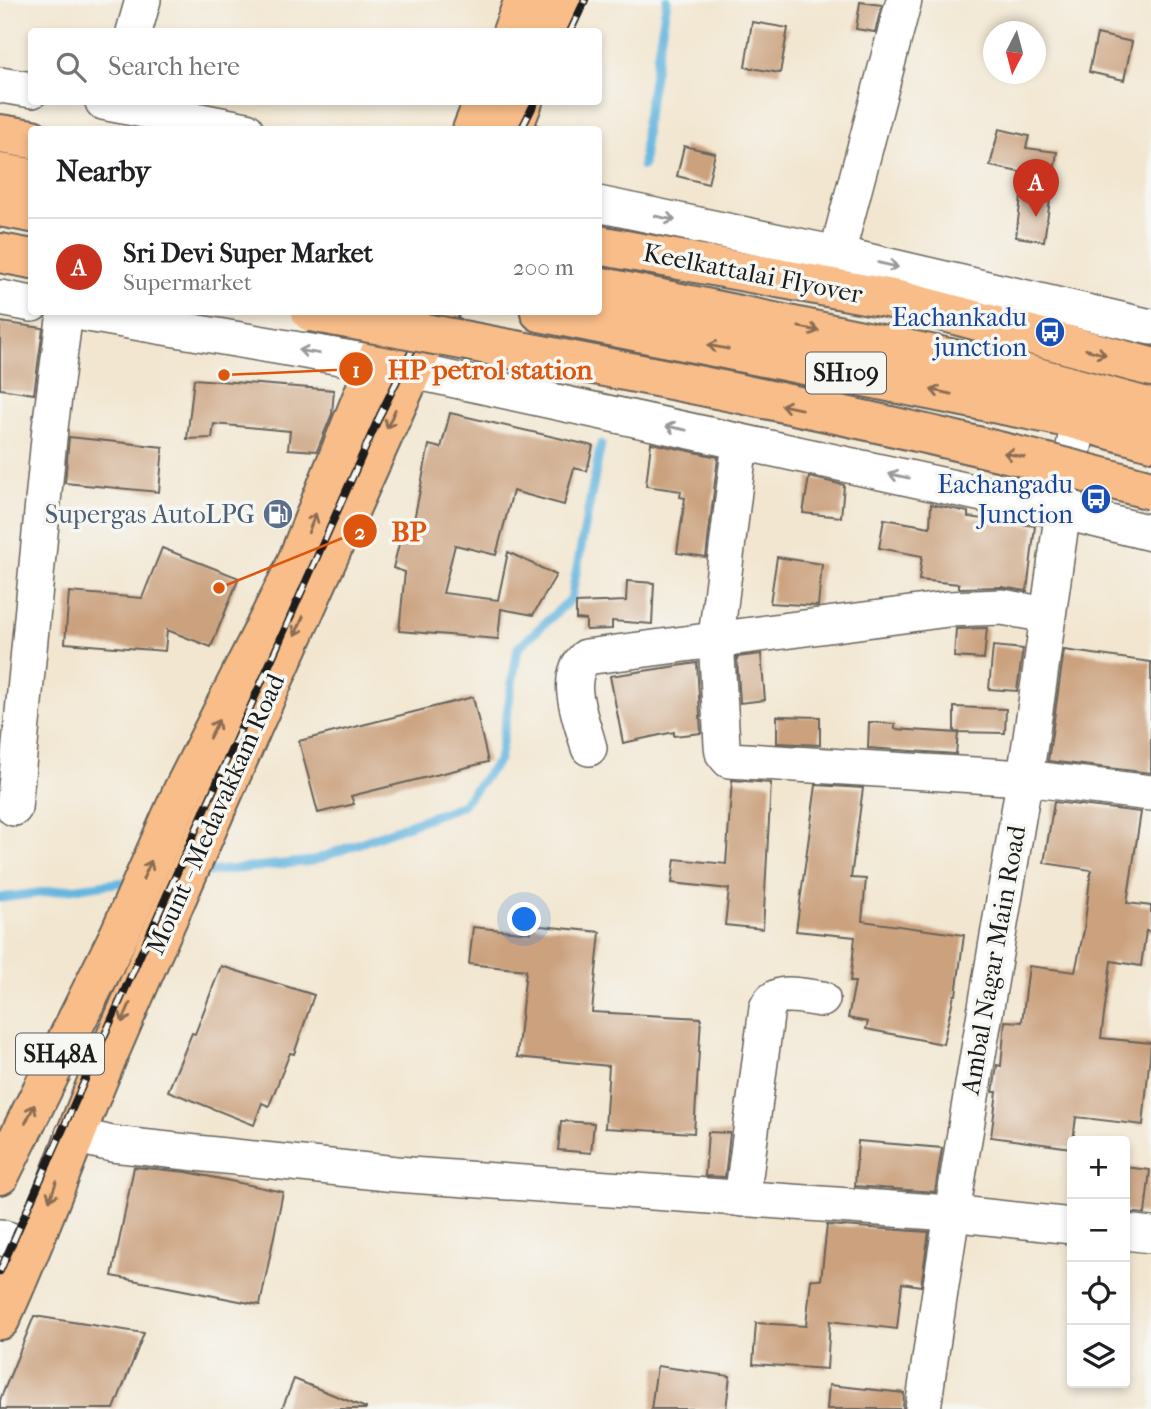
<!DOCTYPE html>
<meta charset="utf-8">
<style>
:root{--surface:#fff;--page:#f6f6f6;--text:#202124;--muted:#757577;--line:#e0e0e0;--accent:#c8321e}
body{margin:0;font-family:"IM FELL French Canon",serif;background:var(--page);color:var(--text)}
.controls{position:absolute;right:21px;bottom:21px;display:grid;overflow:hidden;border-radius:7px;box-shadow:0 4px 10px #0003}
.controls button{width:63px;height:63px;display:grid;place-items:center;padding:0;border:0;border-bottom:2px solid var(--line);background:var(--surface);color:var(--text);font:35px sans-serif}
.compass{position:absolute;left:983px;top:21px;width:63px;height:63px;border-radius:50%;background:var(--surface);box-shadow:0 4px 10px #0003;rotate:186deg}
.you{position:absolute;left:525px;top:920px;width:24px;height:24px;margin:-18px;border:5px solid #fff;border-radius:50%;background:#1a73e8;box-shadow:0 0 0 10px #1a73e833}
.badge{display:grid;place-items:center;width:46px;height:46px;border-radius:50%;background:var(--accent);color:#fff;font-size:23px;font-weight:700}
.pin{position:absolute;translate:-50% -58px;filter:drop-shadow(0 2px 4px #0008)}
.pin::after{content:'';position:absolute;top:37px;width:24px;height:21px;background:inherit;clip-path:polygon(0 0,100% 0,50% 100%)}
.list{margin:0;padding:0;list-style:none}
h2{display:flex;justify-content:space-between;align-items:center;height:91px;margin:0;padding:0 28px;font-size:30px}
h2 small{font-size:23px;font-weight:400;color:var(--muted)}
.list li{display:grid;grid-template-columns:46px 1fr auto;gap:21px;align-items:center;box-sizing:border-box;height:98px;padding:0 28px;border-top:2px solid var(--line)}
.list b{display:block;font-size:26px;white-space:nowrap}
.list p{margin:0;font-size:23px;white-space:nowrap;color:var(--muted)}
.list em{font-size:23px;font-style:normal;color:var(--muted)}
.icon{flex:none;width:38px;height:38px;fill:none;stroke:currentColor;stroke-width:2;stroke-linecap:round;stroke-linejoin:round}
.map{position:relative;flex:none;width:1151px;height:1409px;overflow:hidden}
.search{position:absolute;background:var(--surface);box-shadow:0 4px 10px #0003;left:28px;top:28px;width:574px;height:77px;display:flex;align-items:center;gap:18px;box-sizing:border-box;padding:0 24px;border-radius:7px;color:var(--muted);font-size:26px}
.panel{position:absolute;background:var(--surface);box-shadow:0 4px 10px #0003;left:28px;top:126px;width:574px;height:189px;border-radius:7px}
.map>svg:first-child{display:block}
.lines{fill:none;stroke-linecap:round;stroke-linejoin:round}
.stream{stroke:#63b5df;stroke-width:9}
.building{fill:#cba17e}
.minor-casing{stroke:#67635b;stroke-width:38}
.major-casing{stroke:#67635b;stroke-width:42}
.minor{stroke:#fff;stroke-width:35}
.major{stroke:#f8bd89;stroke-width:38}
.rail-casing{stroke:#1c1c1c;stroke-width:8}
.rail{stroke:#f6f6f2;stroke-width:5;stroke-dasharray:16;stroke-linecap:butt}
.major-bridge-casing{stroke:#67635b;stroke-width:42;stroke-linecap:butt}
.major-bridge{stroke:#f8bd89;stroke-width:38}
.oneway{stroke:#999}
.oneway2{stroke:#8a6c52}
.labels{text-anchor:middle;stroke-width:7;stroke-linejoin:round;paint-order:stroke}
.shield{fill:#f6f6f2;stroke:#5d5d5c;stroke-width:2}
.shield-label{font-size:24px;font-weight:bold;fill:#1c1c1c}
.street-label{font-size:26px;fill:#1c1c1c;stroke:#f6f6f2}
.transit-label{font-size:26px;fill:#164399;stroke:#f6f6f2;text-anchor:end}
.service-label{font-size:26px;fill:#4e5e75;stroke:#f6f6f2;text-anchor:end}
.leader{fill:none;stroke:#de560d;stroke-width:2.5}
.callout-dot{fill:#de560d;stroke:#f6f6f2;stroke-width:2.5}
.mark-label{font-size:21px;text-anchor:middle;font-weight:bold;fill:#fff}
.callout-label{font-size:28px;text-anchor:middle;font-weight:bold;fill:#de560d;stroke:#f6f6f2;stroke-width:7;stroke-linejoin:round;paint-order:stroke}
</style>
<div class="map">
<svg width="1151" height="1409" viewBox="0 0 1151 1409">
<rect width="100%" height="100%" fill="#f6f6f2"/>
<filter id="ink" filterUnits="userSpaceOnUse"><feTurbulence type="fractalNoise" baseFrequency=".0143" numOctaves="2"/><feDisplacementMap in="SourceGraphic" scale="14" xChannelSelector="R" yChannelSelector="G"/><feConvolveMatrix kernelMatrix="1 2 1 2 8 2 1 2 1" color-interpolation-filters="sRGB"/></filter>
<filter id="wash" filterUnits="userSpaceOnUse"><feTurbulence type="fractalNoise" baseFrequency=".00686" numOctaves="4" result="noise"/><feDisplacementMap in="SourceGraphic" scale="28" xChannelSelector="R" yChannelSelector="G"/><feGaussianBlur stdDeviation="1.57" result="paint"/><feColorMatrix in="noise" values="0 0 0 0 0 0 0 0 0 0 0 0 0 0 0 0 0 1.4 0 .05"/><feComposite in="paint" operator="in"/></filter>
<g filter="url(#wash)">
<rect width="100%" height="100%" fill="#f2e6d0"/>
<g class="lines">
<g class="stream">
<path d="M643,166l3,-44 21,-122"/>
<path d="M198,873l114,-12 150,-56 37,-45 19,-112 53,-49 30,-155"/>
<path d="M0,898l132,-17"/>
</g>
</g>
<g id="blocks">
<g class="building">
<path d="M860,2l22,3 -7,27 -19,-3z"/>
<path d="M752,22l36,6 -8,45 -35,-6z"/>
<path d="M1097,34l35,8 -8,38 -35,-8z"/>
<path d="M999,129l30,7 -3,12 31,4 -13,89 -28,-4 8,-64 -34,-7z"/>
<path d="M684,146l31,7 -7,31 -31,-8z"/>
<path d="M0,322l43,6 -9,66 -34,-5z"/>
<path d="M194,379l140,11 -2,24 -15,37 -29,-2 2,-18 -76,-7 -2,14 -25,1z"/>
<path d="M450,413l143,33 -6,25 -13,-3 -10,37 -51,-14 -17,64 -41,-10 -12,48 55,7 10,-48 48,23 -23,40 -32,-6 -3,30 -99,-8 6,-59 -12,-4 9,-36 9,3 18,-90 12,3z"/>
<path d="M69,437l94,10 -4,45 -94,-9z"/>
<path d="M651,443l67,14 -12,100 -29,-4 8,-55 -5,-1 1,-6 -35,-5z"/>
<path d="M809,477l35,8 -3,32 -38,-4z"/>
<path d="M931,504l37,8v5l67,9 -8,65 -25,-4 -43,1v-4l-40,-4 3,-24 -43,-8 5,-29 46,8z"/>
<path d="M162,548l77,30 -28,69 -44,-17 -2,21 -100,-8 4,-51 73,6z"/>
<path d="M777,557l45,7 -4,42 -48,-3z"/>
<path d="M627,581l27,2 -2,41 -40,-3v8l-26,1v-10l-10,-1v-16l50,-2z"/>
<path d="M987,628l-3,31 -30,-2 2,-28z"/>
<path d="M993,646l30,3 -6,42 -28,-2z"/>
<path d="M1064,650l87,12v111l-103,-12z"/>
<path d="M761,654l4,46 -25,3 -3,-46z"/>
<path d="M697,663l4,70 -27,3v-4l-51,11 -13,-67z"/>
<path d="M473,697l15,65 -137,34 3,8 -36,9 -19,-72z"/>
<path d="M954,707l52,2 -1,24 -51,-1z"/>
<path d="M777,716l43,1v28l-43,-2z"/>
<path d="M869,722l26,2v5l63,4 -2,21 -88,-6z"/>
<path d="M732,780l39,3 -8,146 -38,-4 4,-36 -57,-6 3,-24 51,5z"/>
<path d="M816,785l47,3 -12,90 15,1 -4,42 102,14 -8,60h-2l-11,49 -77,-15 2,-7 -20,-4 7,-36h-5l5,-45 -59,-6z"/>
<path d="M1054,802l87,10 -14,91 24,3v26l-5,-1 -5,35 -30,-5 -10,77 50,5 -8,82 -67,-8 -4,31 -81,-11 6,-45h-4l4,-27 4,1 4,-45 17,1 7,-56 46,6 9,-42 7,-60 -47,-7z"/>
<path d="M531,925l69,7 -8,80 109,6 -7,115 -89,-5 4,-62 -92,-9 9,-87 -57,-6 4,-37 57,6z"/>
<path d="M221,966l93,29 -20,59 -4,-1 -21,53 -7,-3 -8,22 -86,-34 24,-58 3,1z"/>
<path d="M561,1121l33,2 -3,30 -33,-3z"/>
<path d="M708,1132l22,1 -5,44 -20,-1z"/>
<path d="M858,1141l84,7 -7,44 -80,-6z"/>
<path d="M134,1167l53,5 96,20 -23,113 -148,-29z"/>
<path d="M1125,1167l25,3 -5,44 -20,-2z"/>
<path d="M827,1225l102,7 -8,54 -19,-3 -5,46 -67,-8 -3,48 -74,-5 3,-41 50,3 5,-47 10,1z"/>
<path d="M34,1316l110,17 -30,76h-114v-9z"/>
<path d="M657,1366l73,10 -4,33h-75z"/>
<path d="M294,1379l72,29v1h-84z"/>
<path d="M829,1385l75,8 -1,16h-76z"/>
</g>
</g>
</g>
<g filter="url(#ink)">
<use href="#blocks" fill-opacity="0" stroke="#67635b" stroke-width="2"/>
<g class="lines">
<g class="minor-casing">
<g id="minor">
<path d="M134,32l9,-32"/>
<path d="M0,85l32,5"/>
<path d="M103,102l143,28"/>
<path d="M598,204l239,50 314,73"/>
<path d="M837,254l67,-254"/>
<path d="M0,298l32,6"/>
<path d="M76,312l300,51 685,148 90,22"/>
<path d="M740,442l-24,196 6,107 1,8 6,7 295,18 127,15"/>
<path d="M589,748c-7,-28 -27,-69 -3,-91l362,-48 54,-2 45,8"/>
<path d="M14,808l36,-380 15,-116"/>
<path d="M73,1135l39,9 284,30 554,39 122,13"/>
<path d="M742,1199l25,-191c9,-21 36,-11 55,-9"/>
<path d="M1125,1232l26,3"/>
<path d="M0,1237l32,10"/>
<path d="M923,1409c29,-210 66,-418 101,-627 20,-120 31,-241 55,-361"/>
</g>
</g>
<g class="major-casing">
<g id="major">
<path d="M512,32l12,-32"/>
<path d="M551,32l11,-32"/>
<path d="M472,130l11,-28"/>
<path d="M512,130l11,-28"/>
<path d="M0,134l32,5"/>
<path d="M0,173l32,5"/>
<path d="M0,207l32,6"/>
<path d="M598,245l305,56 248,66"/>
<path d="M0,253l32,6"/>
<path d="M598,286l425,87 128,35"/>
<path d="M540,312l528,106 83,23"/>
<path d="M0,1175l120,-242 63,-143 110,-219 103,-259"/>
<path d="M0,1320c42,-90 73,-185 113,-276 106,-245 216,-489 326,-732"/>
</g>
</g>
<use href="#minor" class="minor"/>
<use href="#major" class="major"/>
<g class="rail-casing">
<g id="rail">
<path d="M570,32l15,-32"/>
<path d="M521,130l14,-28"/>
<path d="M0,1271l380,-856 51,-103"/>
</g>
</g>
<use href="#rail" class="rail"/>
<g class="major-bridge-casing">
<path id="major-bridge" d="M311,312c281,52 564,103 840,178"/>
</g>
<use href="#major-bridge" class="major-bridge"/>
</g>
<defs><path id="oneway-shaft" d="M-6 0H5M1.5-3L5.5 0L1.5 3" fill="none" stroke-width="1.6" stroke-linecap="round" stroke-linejoin="round" transform="scale(1.75)"/></defs>
<g class="oneway">
<use href="#oneway-shaft" transform="translate(665 218) rotate(12)"/>
<use href="#oneway-shaft" transform="translate(888 265) rotate(13)"/>
<use href="#oneway-shaft" transform="translate(309 352) rotate(-171)"/>
<use href="#oneway-shaft" transform="translate(676 428) rotate(-168)"/>
<use href="#oneway-shaft" transform="translate(899 476) rotate(-168)"/>
</g>
<g class="oneway2">
<use href="#oneway-shaft" transform="translate(809 329) rotate(12)"/>
<use href="#oneway-shaft" transform="translate(718 347) rotate(-169)"/>
<use href="#oneway-shaft" transform="translate(1096 352) rotate(15)"/>
<use href="#oneway-shaft" transform="translate(941 392) rotate(-168)"/>
<use href="#oneway-shaft" transform="translate(791 407) rotate(-168)"/>
<use href="#oneway-shaft" transform="translate(391 419) rotate(114)"/>
<use href="#oneway-shaft" transform="translate(1014 455) rotate(-168)"/>
<use href="#oneway-shaft" transform="translate(312 523) rotate(-69)"/>
<use href="#oneway-shaft" transform="translate(299 626) rotate(114)"/>
<use href="#oneway-shaft" transform="translate(214 729) rotate(-63)"/>
<use href="#oneway-shaft" transform="translate(147 870) rotate(-66)"/>
<use href="#oneway-shaft" transform="translate(126 1013) rotate(113)"/>
<use href="#oneway-shaft" transform="translate(30 1114) rotate(-64)"/>
<use href="#oneway-shaft" transform="translate(53 1191) rotate(110)"/>
</g>
</g>
<defs>
<g id="bus-disc" transform="scale(1.575)"><circle r="9.5" fill="#1a4fb4" stroke="#f6f6f2"/><path d="M-5-6H5V4H4V6H2V4H-2V6H-4V4H-5ZM-3.5-4V0h7V-4ZM-3.5 1.2v1.5H-2V1.2ZM2 1.2v1.5H3.5V1.2Z" fill="#fff"/></g>
<g id="fuel-disc" transform="scale(1.575)"><circle r="9.5" fill="#5c6f8a" stroke="#f6f6f2"/><path d="M-5.5-6h7V0h2V4h1.3V-2.5L3-4.5l.8-.8L6-3V5H2.5V1h-1V6h-7ZM-4.2-4.7v3.2H.2V-4.7Z" fill="#fff"/></g>
</defs>
<g fill-rule="evenodd">
<use href="#bus-disc" x="1050" y="332"/>
<use href="#bus-disc" x="1096" y="499"/>
<use href="#fuel-disc" x="278" y="514"/>
</g>
<g class="labels">
<g class="shield">
<rect x="806" y="352.5" width="80" height="41" rx="5"/>
<rect x="16" y="1033.5" width="88" height="41" rx="5"/>
</g>
<g class="shield-label">
<text x="846" y="381">SH109</text>
<text x="60" y="1062">SH48A</text>
</g>
<g class="street-label">
<text transform="translate(753 273) rotate(11)" y="9">Keelkattalai Flyover</text>
<text transform="translate(215 814) rotate(-66)" y="9">Mount - Medavakkam Road</text>
<text transform="translate(993 960) rotate(-80)" y="9">Ambal Nagar Main Road</text>
</g>
<g class="transit-label">
<text x="1027" y="326">Eachankadu<tspan x="1027" dy="30">junction</tspan></text>
<text x="1073" y="493">Eachangadu<tspan x="1073" dy="30">Junction</tspan></text>
</g>
<g class="service-label">
<text x="255" y="523">Supergas AutoLPG</text>
</g>
</g>
<path class="leader" d="M224 375L356 369M219 588L360 531"/>
<g class="callout-dot">
<circle cx="224" cy="375" r="7"/>
<circle cx="219" cy="588" r="7"/>
<circle cx="356" cy="369" r="18"/>
<circle cx="360" cy="531" r="18"/>
</g>
<g class="mark-label">
<text x="356" y="377">1</text>
<text x="360" y="539">2</text>
</g>
<g class="callout-label">
<text x="490" y="379">HP petrol station</text>
<text x="409" y="541">BP</text>
</g>
</svg>
<div class="controls">
<button>+</button>
<button>−</button>
<button><svg class="icon" aria-label="locate" viewBox="0 0 24 24"><circle cx="12" cy="12" r="6"/><path d="M12 2v4M12 18v4M2 12h4M18 12h4"/></svg></button>
<button><svg class="icon" aria-label="layers" viewBox="0 0 24 24"><path d="M12 4l9 5-9 5-9-5zM3 14l9 5 9-5"/></svg></button>
</div>
<svg class="compass" viewBox="-18 -18 36 36"><path d="M0-13l5 13h-10z" fill="#e53935"/><path d="M0 13l5-13h-10z" fill="#757577"/></svg>
<div class="you"></div>
<div class="pin badge" style="left:1036px;top:217px">A</div>
<div class="search"><svg class="icon" aria-label="search" viewBox="0 0 24 24"><circle cx="10" cy="10" r="6"/><path d="M15 15l6 6"/></svg>Search here</div>
<section class="panel">
<h2>Nearby<small></small></h2>
<ul class="list">
<li><span class="badge">A</span><div><b>Sri Devi Super Market</b><p>Supermarket</p></div><em>200 m</em></li>
</ul>
</section>
</div>
